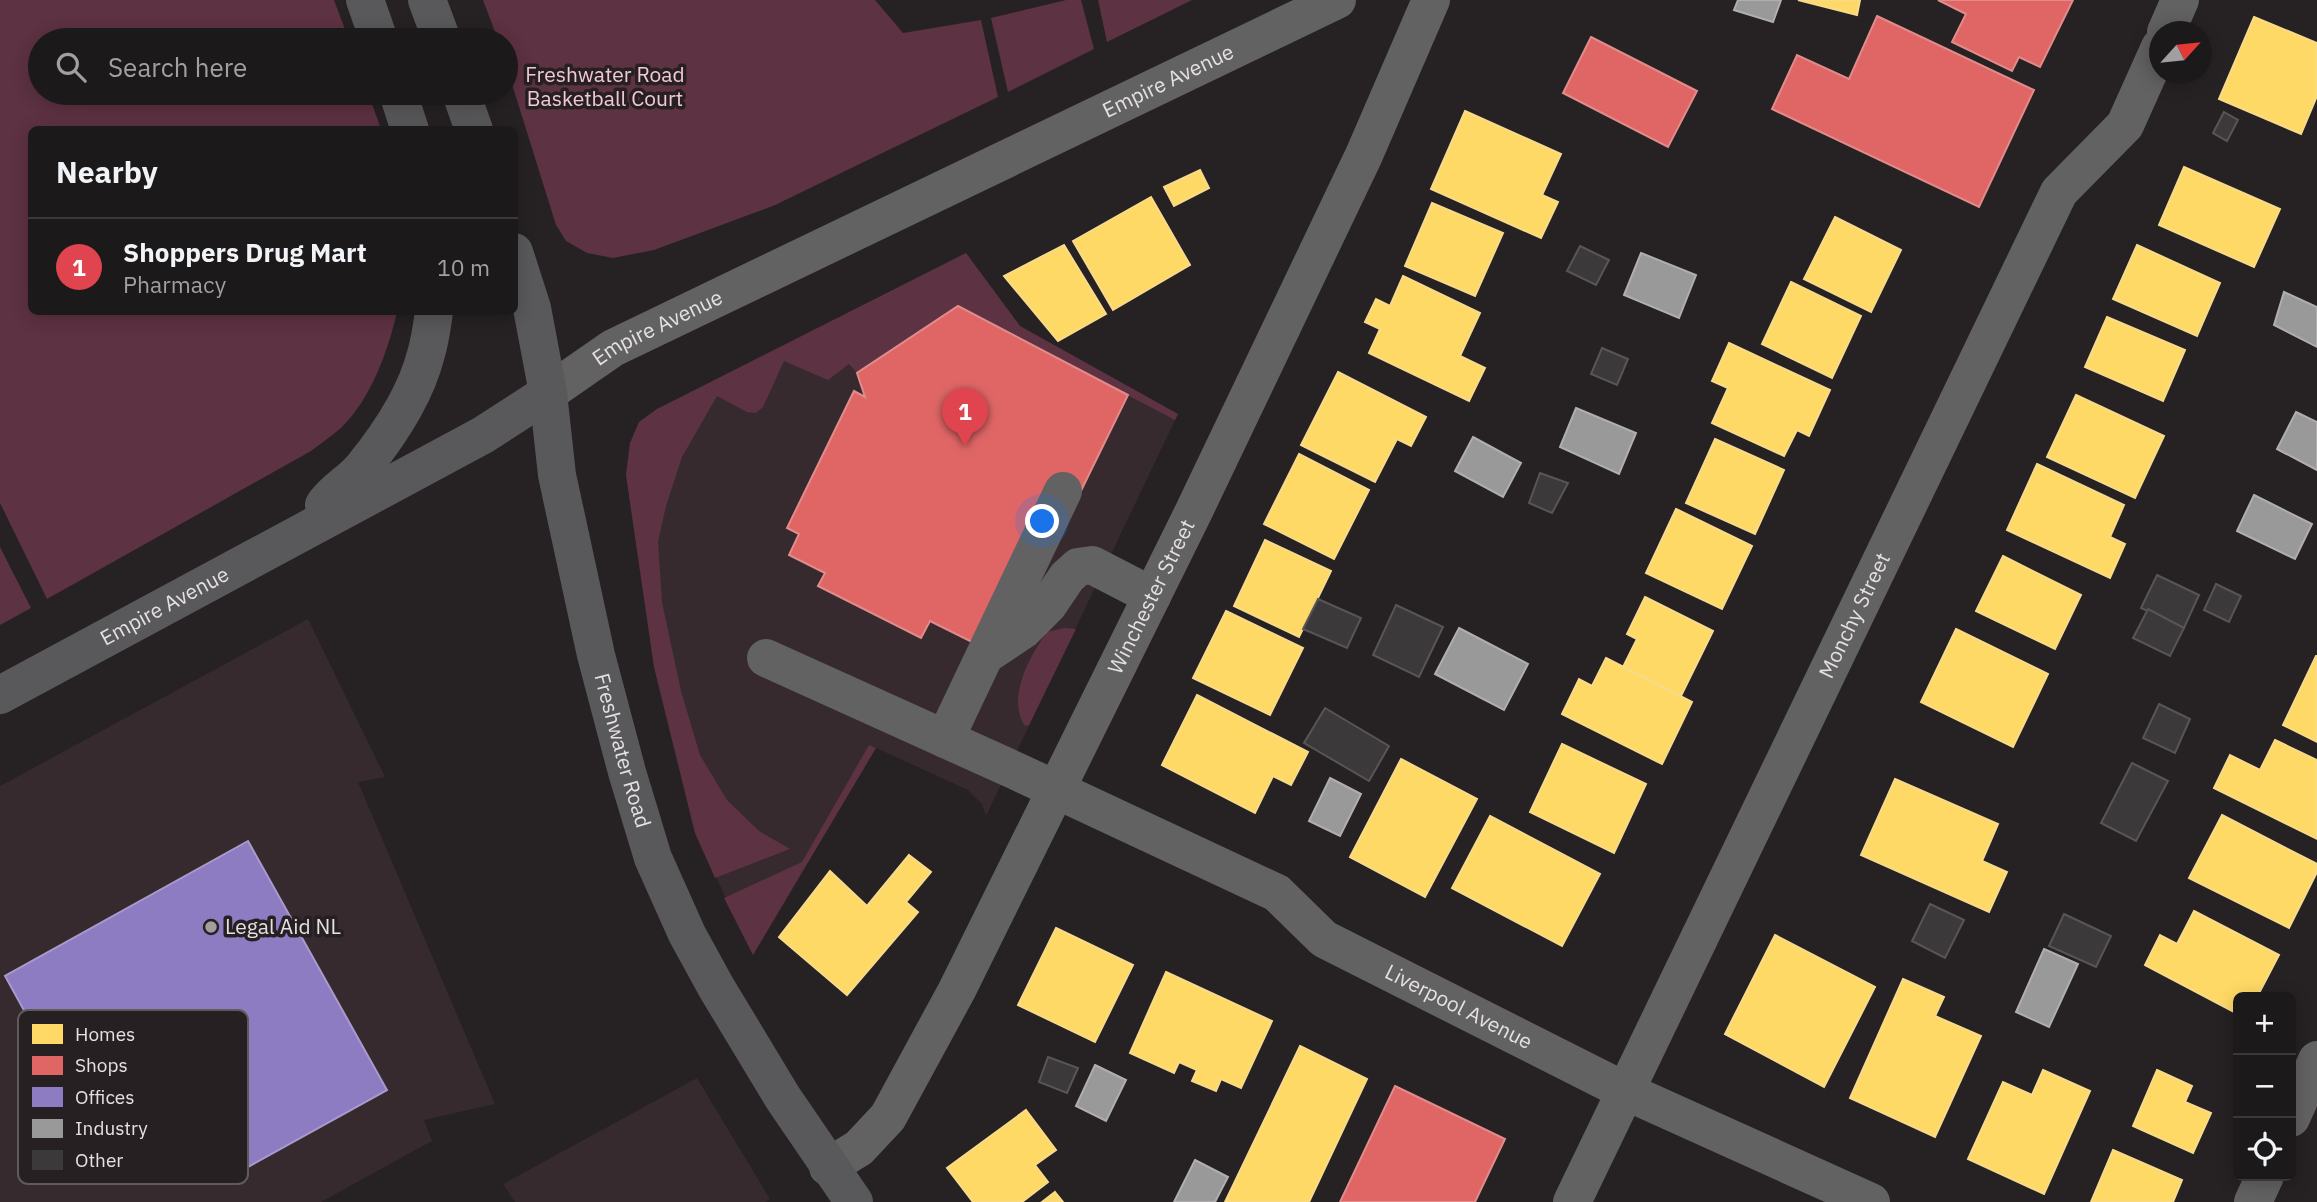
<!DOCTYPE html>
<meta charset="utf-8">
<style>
:root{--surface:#1c191a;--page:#292627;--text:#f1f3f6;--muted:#a0a0a2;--line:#3a3839;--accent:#b45309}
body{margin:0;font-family:"IBM Plex Sans",sans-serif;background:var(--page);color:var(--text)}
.controls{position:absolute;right:21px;bottom:21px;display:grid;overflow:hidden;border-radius:10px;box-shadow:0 4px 18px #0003}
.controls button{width:63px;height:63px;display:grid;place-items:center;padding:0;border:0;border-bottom:2px solid var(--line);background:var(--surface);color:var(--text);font:35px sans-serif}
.compass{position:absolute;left:2149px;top:21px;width:63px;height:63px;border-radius:50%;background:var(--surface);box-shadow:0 4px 18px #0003;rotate:63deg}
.you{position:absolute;left:1043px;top:522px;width:24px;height:24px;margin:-18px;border:5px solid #fff;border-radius:50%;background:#1a73e8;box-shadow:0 0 0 10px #1a73e833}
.badge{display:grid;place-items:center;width:46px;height:46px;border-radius:50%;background:var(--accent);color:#fff;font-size:23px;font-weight:700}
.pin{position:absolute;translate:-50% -58px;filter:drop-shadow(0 2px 4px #0008)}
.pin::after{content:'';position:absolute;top:37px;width:24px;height:21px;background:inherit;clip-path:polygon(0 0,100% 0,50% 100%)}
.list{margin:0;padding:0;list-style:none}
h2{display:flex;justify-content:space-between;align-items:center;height:91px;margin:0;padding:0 28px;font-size:30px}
h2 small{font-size:23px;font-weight:400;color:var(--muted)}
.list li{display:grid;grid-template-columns:46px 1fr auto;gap:21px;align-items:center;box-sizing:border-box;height:98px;padding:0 28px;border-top:2px solid var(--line)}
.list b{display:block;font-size:26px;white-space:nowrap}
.list p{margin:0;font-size:23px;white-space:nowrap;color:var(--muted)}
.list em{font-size:23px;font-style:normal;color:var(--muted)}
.icon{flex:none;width:38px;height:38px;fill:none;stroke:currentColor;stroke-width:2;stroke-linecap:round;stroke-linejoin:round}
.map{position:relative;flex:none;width:2317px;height:1202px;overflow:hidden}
.search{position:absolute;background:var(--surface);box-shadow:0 4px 18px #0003;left:28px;top:28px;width:490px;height:77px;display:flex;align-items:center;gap:18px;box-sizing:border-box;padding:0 24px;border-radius:38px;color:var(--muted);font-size:26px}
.panel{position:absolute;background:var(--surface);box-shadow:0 4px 18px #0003;left:28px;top:126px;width:490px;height:189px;border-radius:10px}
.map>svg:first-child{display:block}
.built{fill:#362a2e}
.green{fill:#5d3243}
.homes{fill:#ffd966;stroke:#f7db8b;stroke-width:2}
.shops{fill:#e06666;stroke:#e28b8b;stroke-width:2}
.offices{fill:#8e7cc3;stroke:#a89acc;stroke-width:2}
.industry{fill:#999;stroke:#b0aeaf;stroke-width:2}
.building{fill:#3c393a;stroke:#595556;stroke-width:2}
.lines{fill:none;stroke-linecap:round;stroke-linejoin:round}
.minor{stroke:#626262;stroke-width:38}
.major{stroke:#59585a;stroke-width:38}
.poi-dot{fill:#a29d9e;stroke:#272023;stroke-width:2.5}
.labels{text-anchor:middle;stroke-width:7;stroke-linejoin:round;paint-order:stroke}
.park-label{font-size:21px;fill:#f2c8d6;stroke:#272023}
.street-label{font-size:21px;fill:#e5e0e1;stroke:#272023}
.poi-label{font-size:21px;fill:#e5e0e1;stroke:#272023;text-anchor:start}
.key{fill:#272023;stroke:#605a5c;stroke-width:2}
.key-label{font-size:19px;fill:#e5e0e1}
</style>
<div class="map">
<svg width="2317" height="1202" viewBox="0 0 2317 1202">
<rect width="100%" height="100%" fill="#262123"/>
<g class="built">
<path d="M966,253l54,73 158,88 -192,402 -4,-12 -14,-14 -92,-42 -123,207 -58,-122 -41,-166 -28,-192 4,-32 9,-21 18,-13z"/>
<path d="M308,619l77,158 -27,5 137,322 -71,16 8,21 -111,61h-321v-416z"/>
<path d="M697,1078l73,121 -5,3h-250l-12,-18z"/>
</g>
<g class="green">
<path d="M0,0h334l15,40h-309v53h328l13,36 -349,1v182h365c-9,39 -26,87 -56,116 -9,8 -20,15 -30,23l-264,148 -47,-96z"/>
<path d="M483,0h392l28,33 78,-13 17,77 -225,109 -119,44 -41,8 -26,-5 -21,-12 -10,-16 -50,-160v-25h-8z"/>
<path d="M1066,0h15l13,49 -86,43 -17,-74z"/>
<path d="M1098,0h94l-85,42z"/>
<path d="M966,253l54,73 158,88 -3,6 -217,-114 -101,67 -8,-9 -21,16 -44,-19 -21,46 -7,6 -9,-1 -30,-16 -35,61 -16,49 -8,36 4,60 19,89 19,64 27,45 32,31 31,18 -75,29 -20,-45 -41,-166 -28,-192 4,-32 9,-21 18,-13z"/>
<path d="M0,547l31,61 -31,17z"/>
<path d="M1064,628l12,1 -47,96 -4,1c-19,-29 5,-70 22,-94z"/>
<path d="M869,745l7,3 -123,207 -29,-57 78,-36z"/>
</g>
<g class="homes">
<path d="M1798,0h62l-3,15z"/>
<path d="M2254,17l63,26v53l-16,38 -82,-35z"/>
<path d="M1465,111l96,43 -19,41 16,7 -17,36 -110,-49z"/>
<path d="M2184,167l96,42 -26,58 -95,-42z"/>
<path d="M1200,170l9,18 -35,18 -10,-19z"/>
<path d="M1151,197l39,68 -77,45 -40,-69z"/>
<path d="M1432,203l71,30 -28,63 -70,-30z"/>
<path d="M1835,217l66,33 -30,62 -67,-33z"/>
<path d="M1064,245l42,69 -48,27 -54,-65z"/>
<path d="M2137,245l83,38 -23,53 -84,-37z"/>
<path d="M1403,276l77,37 -20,43 25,12 -16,33 -100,-48 11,-24 -15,-7 11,-23 14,7z"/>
<path d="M1791,282l70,34 -29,62 -70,-34z"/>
<path d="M2107,317l78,33 -22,51 -78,-34z"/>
<path d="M1729,343l101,47 -21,46 -12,-6 -13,26 -72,-33 16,-35 -16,-7z"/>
<path d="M1338,372l88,45 -15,29 -14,-7 -22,43 -74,-37z"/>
<path d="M2076,395l88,41 -29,62 -88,-41z"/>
<path d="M1715,439l69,31 -29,64 -69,-31z"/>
<path d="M1299,454l70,36 -35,69 -70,-35z"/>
<path d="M2037,464l87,41 -14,32 15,7 -15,34 -103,-48z"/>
<path d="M1676,509l76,37 -30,63 -76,-36z"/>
<path d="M1265,540l66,31 -32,66 -65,-31z"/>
<path d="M2003,556l78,39 -26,54 -79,-38z"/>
<path d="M1645,597l68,34 -32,65 -58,-29 14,-28 -10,-5z"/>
<path d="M1226,611l77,37 -33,67 -77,-37z"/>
<path d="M1956,629l92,45 -35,73 -92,-45z"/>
<path d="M2316,656h1v86l-34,-17z"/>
<path d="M1606,658l86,44 -30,62 -100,-50 17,-35 13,7z"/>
<path d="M1197,695l111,57 -17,33 -18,-9 -18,37 -93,-48z"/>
<path d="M2275,740l42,20v79l-103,-51 16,-33 30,15z"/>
<path d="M1562,744l84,40 -32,69 -84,-41z"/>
<path d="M1401,759l76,40 -52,98 -75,-40z"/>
<path d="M1895,779l103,45 -16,37 25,11 -18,40 -128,-57z"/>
<path d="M2222,815l95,49v8l-28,56 -100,-50z"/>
<path d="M1490,816l110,58 -38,72 -110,-58z"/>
<path d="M909,855l22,17 -25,30 12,10 -71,83 -68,-58 51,-66 37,35z"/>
<path d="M2194,911l85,44 -22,42h-19v17l-93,-49 15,-30 17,9z"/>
<path d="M1056,928l77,37 -38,77 -77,-37z"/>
<path d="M1775,935l100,52 -51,100 -99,-53z"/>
<path d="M1166,972l106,49 -31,67 -20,-9 -5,12 -24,-10 5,-11 -18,-8 -5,11 -44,-20z"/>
<path d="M1903,979l41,18 -9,19 46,20 -46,101 -85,-39z"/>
<path d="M1300,1046l67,33 -58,123h-84z"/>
<path d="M2043,1070l47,21 -46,103 -76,-35 35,-77 29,13z"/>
<path d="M2157,1070l35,16 -7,16 26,11 -18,40 -60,-27z"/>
<path d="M1026,1110l30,40 -21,15 13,17 -26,20h-49l-26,-34z"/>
<path d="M2113,1150l69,30 -9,22h-82z"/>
<path d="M1055,1192l8,10h-21z"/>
</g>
<g class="shops">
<path d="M1938,0h135l-33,67 -21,-10 -7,14 -60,-29 14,-28z"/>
<path d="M1877,16l157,74 -55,117 -207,-98 25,-54 52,24z"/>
<path d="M1591,37l106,54 -29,56 -105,-54z"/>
<path d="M958,306l170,89 -51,104 -105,143 -42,-21 -9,17 -103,-52 7,-13 -36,-18 10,-21 -12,-6 67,-137 11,6 -8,-24z"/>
<path d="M1395,1086l110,53 -30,63h-135z"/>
</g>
<path class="offices" d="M248,841l139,249 -166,92 -70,-126 -78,43 -68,-123z"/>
<g class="industry">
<path d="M1738,0h43l-8,22 -39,-12z"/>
<path d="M1641,253l55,22 -17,43 -55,-23z"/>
<path d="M2284,292l33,15v40l-43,-22z"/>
<path d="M1576,408l60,25 -17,41 -59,-27z"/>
<path d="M2296,412l21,10v48l-40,-21z"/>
<path d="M1473,437l48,26 -18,34 -48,-26z"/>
<path d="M2254,495l58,29 -17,35 -58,-28z"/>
<path d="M1459,628l69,36 -24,46 -69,-36z"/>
<path d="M1330,778l31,16 -21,42 -31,-15z"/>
<path d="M2044,949l34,15 -29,63 -33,-15z"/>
<path d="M1095,1065l31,15 -20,41 -30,-15z"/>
<path d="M1195,1160l33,17 -13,25h-41z"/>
</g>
<g class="building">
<path d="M2224,112l14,8 -11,21 -14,-8z"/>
<path d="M1580,246l29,14 -13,25 -29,-14z"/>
<path d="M1602,348l26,11 -11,26 -26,-11z"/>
<path d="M1540,473l28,10 -16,30 -23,-10z"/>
<path d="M2157,575l42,20 -15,33 -43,-20z"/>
<path d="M2216,584l25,12 -12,26 -25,-12z"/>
<path d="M1318,599l43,19 -14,30 -44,-19z"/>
<path d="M1396,605l47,22 -24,50 -46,-22z"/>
<path d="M2148,609l36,19 -14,28 -37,-18z"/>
<path d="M2159,704l31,15 -15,34 -32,-15z"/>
<path d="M1325,708l64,38 -20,35 -65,-38z"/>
<path d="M2132,763l36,18 -32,60 -35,-18z"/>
<path d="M1930,904l34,16 -19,38 -33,-17z"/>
<path d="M2064,914l47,22 -15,31 -47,-21z"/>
<path d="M1048,1057l30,11 -11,25 -28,-11z"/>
</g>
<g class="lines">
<g class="minor">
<path d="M2166,32l14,-32"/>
<path id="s1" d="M548,393l65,-45 724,-348"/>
<path d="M987,654l36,-24 25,-25 19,-28 11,-10 14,-2 60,31"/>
<path id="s2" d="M766,658l250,113 261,122 47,46 301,152 246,111"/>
<path d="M945,739l118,-248"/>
<path d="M2291,1118l26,-58"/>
<path id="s3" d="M828,1167l31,-19 29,-31 69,-127 236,-477 171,-358 67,-155"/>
<path id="s4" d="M1572,1202l487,-1010 66,-67 35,-78"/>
<path d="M2253,1202l12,-26"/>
</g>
<g class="major">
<path d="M365,0l14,40"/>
<path d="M427,0l15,40"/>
<path d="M398,93l12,37"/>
<path d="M461,93l13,37"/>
<path id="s5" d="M514,252l18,56 16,85 9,82 39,180 31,117 26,86 34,76 29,53 67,111 71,104"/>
<path d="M324,505c10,-15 27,-23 39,-38 26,-32 53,-73 63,-113 4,-13 6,-28 8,-42"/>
<path id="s6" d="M0,695l483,-260 65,-42"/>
</g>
</g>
<circle class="poi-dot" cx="211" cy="927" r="7"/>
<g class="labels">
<g class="park-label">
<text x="605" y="82">Freshwater Road<tspan x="605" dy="24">Basketball Court</tspan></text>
</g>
<g class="street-label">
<text dy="7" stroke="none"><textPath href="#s1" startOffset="695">Empire Avenue</textPath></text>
<text dy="7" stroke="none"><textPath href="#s1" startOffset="128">Empire Avenue</textPath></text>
<text dy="7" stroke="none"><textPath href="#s3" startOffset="662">Winchester Street</textPath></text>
<text dy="7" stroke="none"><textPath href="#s6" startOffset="187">Empire Avenue</textPath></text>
<text dy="7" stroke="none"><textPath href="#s4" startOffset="651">Monchy Street</textPath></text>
<text dy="7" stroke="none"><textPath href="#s5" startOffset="511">Freshwater Road</textPath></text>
<text dy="7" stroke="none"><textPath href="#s2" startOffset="779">Liverpool Avenue</textPath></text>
</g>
<g class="poi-label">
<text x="225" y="934">Legal Aid NL</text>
</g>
</g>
<rect x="18" y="1010" width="230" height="174" rx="10" class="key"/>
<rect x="32" y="1024" width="31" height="20" fill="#ffd966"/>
<rect x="32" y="1056" width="31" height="19" fill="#e06666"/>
<rect x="32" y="1087" width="31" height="20" fill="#8e7cc3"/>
<rect x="32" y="1119" width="31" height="19" fill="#999"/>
<rect x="32" y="1150" width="31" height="20" fill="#3c393a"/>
<g class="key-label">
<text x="75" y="1041">Homes</text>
<text x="75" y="1072">Shops</text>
<text x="75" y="1104">Offices</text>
<text x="75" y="1135">Industry</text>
<text x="75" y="1167">Other</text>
</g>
</svg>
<div class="controls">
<button>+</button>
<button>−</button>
<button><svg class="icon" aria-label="locate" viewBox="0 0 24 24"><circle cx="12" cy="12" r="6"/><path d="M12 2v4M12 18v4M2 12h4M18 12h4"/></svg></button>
</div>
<svg class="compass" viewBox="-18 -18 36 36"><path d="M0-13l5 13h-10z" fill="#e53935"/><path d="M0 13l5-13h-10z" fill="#a0a0a2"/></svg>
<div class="you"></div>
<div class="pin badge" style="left:965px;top:446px;background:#e0444e">1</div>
<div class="search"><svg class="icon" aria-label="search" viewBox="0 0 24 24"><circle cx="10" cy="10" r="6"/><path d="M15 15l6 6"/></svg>Search here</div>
<section class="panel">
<h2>Nearby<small></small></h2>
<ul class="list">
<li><span class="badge" style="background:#e0444e">1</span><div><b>Shoppers Drug Mart</b><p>Pharmacy</p></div><em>10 m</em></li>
</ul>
</section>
</div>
